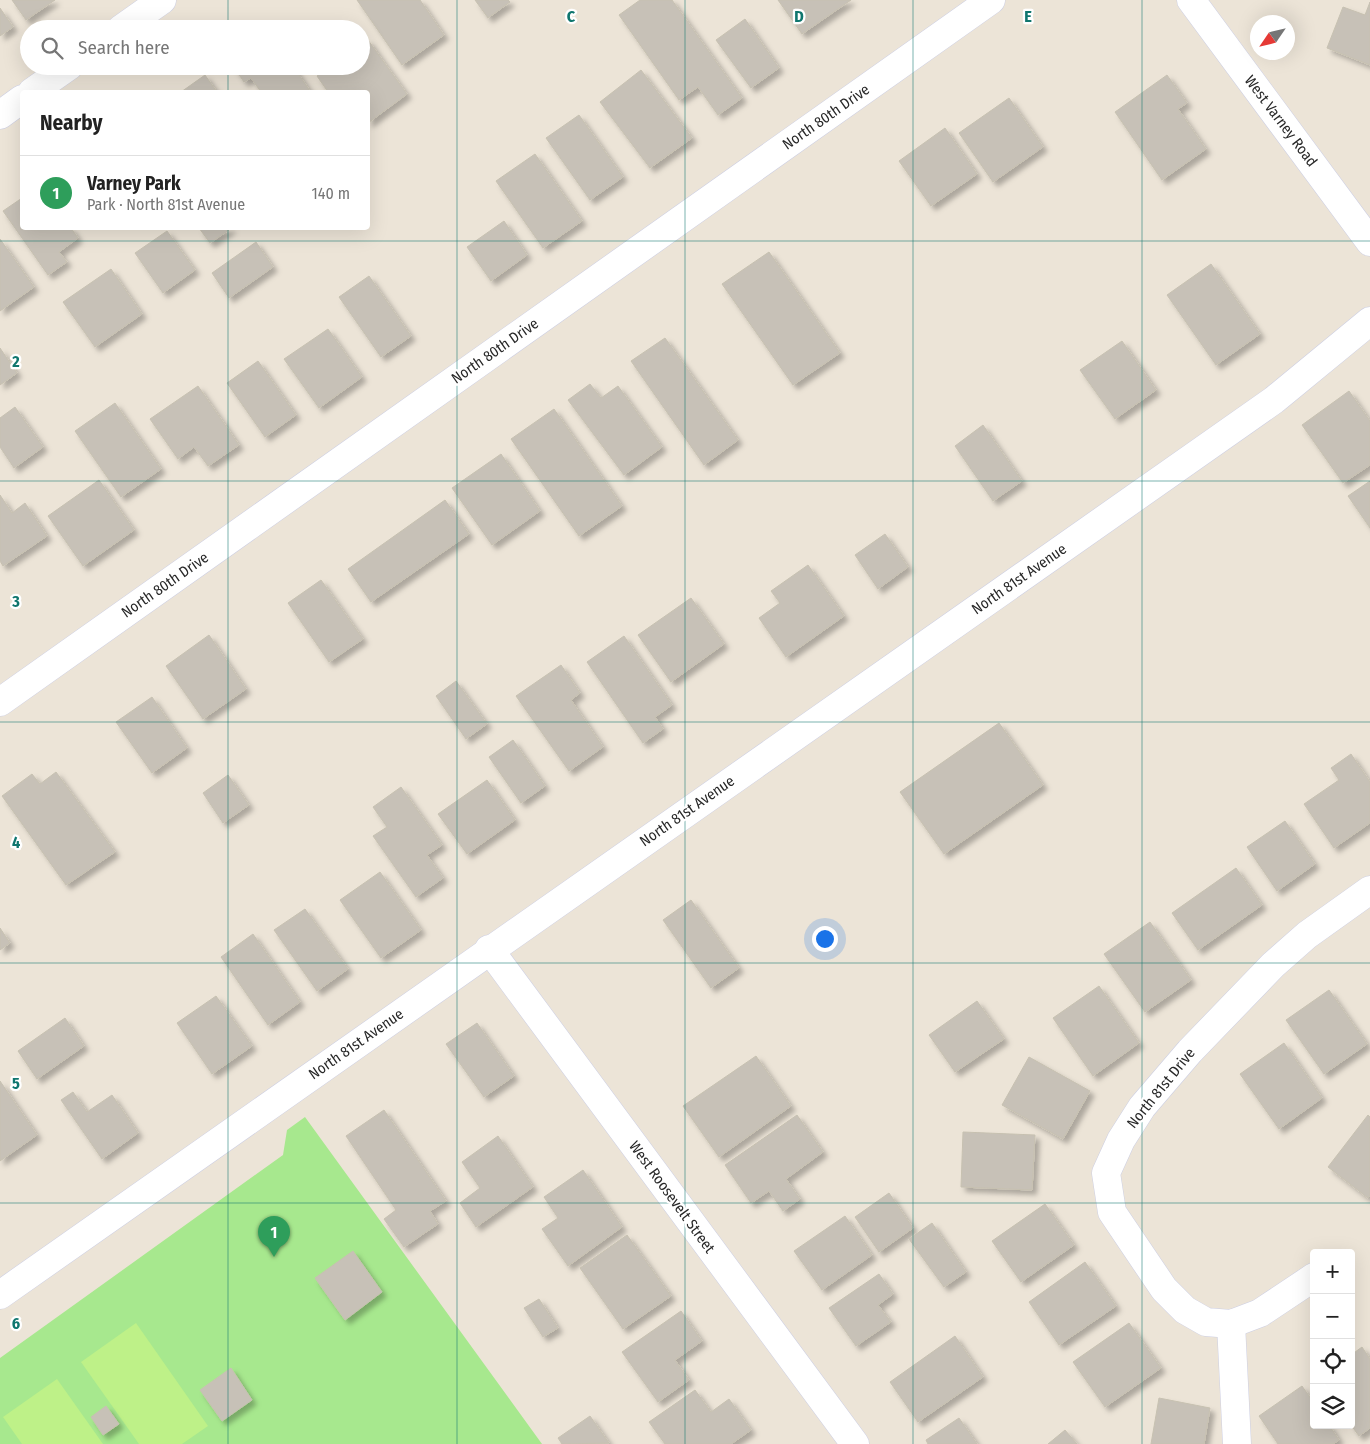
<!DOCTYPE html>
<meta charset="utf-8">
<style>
:root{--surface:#fff;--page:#f6f6f6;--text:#222;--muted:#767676;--line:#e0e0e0;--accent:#314bff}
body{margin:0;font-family:"Fira Sans Condensed",sans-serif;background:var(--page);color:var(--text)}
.controls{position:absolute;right:15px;bottom:15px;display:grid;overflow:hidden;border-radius:5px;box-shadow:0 5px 20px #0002}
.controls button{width:45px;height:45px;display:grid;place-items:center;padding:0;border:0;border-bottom:1px solid var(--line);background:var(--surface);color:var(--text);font:25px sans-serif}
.compass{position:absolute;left:1250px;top:15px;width:45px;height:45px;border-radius:50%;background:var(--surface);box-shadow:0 5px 20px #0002;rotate:235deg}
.you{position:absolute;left:824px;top:938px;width:18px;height:18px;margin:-12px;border:4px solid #fff;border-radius:50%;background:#1a73e8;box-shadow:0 0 0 8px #1a73e833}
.badge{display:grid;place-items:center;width:32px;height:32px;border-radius:50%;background:var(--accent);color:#fff;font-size:16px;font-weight:700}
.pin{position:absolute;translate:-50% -41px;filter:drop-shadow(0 1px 2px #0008)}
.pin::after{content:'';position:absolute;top:26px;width:18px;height:15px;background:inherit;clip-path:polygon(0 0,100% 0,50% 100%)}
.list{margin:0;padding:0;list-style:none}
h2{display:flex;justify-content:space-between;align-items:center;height:65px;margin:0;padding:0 20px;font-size:21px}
h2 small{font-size:16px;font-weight:400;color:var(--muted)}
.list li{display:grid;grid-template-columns:32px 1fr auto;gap:15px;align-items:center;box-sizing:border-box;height:75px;padding:0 20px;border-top:1px solid var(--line)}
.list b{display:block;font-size:19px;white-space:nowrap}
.list p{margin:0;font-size:16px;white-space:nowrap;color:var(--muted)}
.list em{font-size:16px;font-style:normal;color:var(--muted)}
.icon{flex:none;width:28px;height:28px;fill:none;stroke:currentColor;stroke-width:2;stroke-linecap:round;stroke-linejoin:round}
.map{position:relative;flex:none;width:1370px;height:1444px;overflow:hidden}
.search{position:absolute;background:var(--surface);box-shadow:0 5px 20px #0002;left:20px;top:20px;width:350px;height:55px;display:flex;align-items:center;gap:12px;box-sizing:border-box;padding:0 18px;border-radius:28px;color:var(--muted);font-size:19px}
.panel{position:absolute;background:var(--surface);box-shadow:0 5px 20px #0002;left:20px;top:90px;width:350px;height:140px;border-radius:5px}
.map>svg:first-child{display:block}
.green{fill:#a7e88e}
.pitch{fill:#bef188}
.building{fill:#c7c1b7;stroke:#c7c1b1;filter:url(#shadow)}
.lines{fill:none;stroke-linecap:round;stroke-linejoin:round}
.minor-casing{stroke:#cdcfe3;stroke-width:29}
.minor{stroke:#fff;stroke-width:28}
.grid{fill:none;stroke:#0f766e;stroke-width:1;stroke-opacity:0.55}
.labels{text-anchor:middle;stroke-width:4.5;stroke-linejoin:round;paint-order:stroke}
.street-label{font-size:15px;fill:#282828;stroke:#fff}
.grid-label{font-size:16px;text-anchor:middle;font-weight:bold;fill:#0f766e;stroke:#fff;stroke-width:4.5;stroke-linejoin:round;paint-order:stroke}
</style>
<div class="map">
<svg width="1370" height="1444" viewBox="0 0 1370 1444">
<defs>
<filter id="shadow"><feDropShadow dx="4.5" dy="4.5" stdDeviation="2.5" flood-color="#0004"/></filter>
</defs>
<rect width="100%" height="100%" fill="#ece4d7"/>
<path class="green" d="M305,1117l237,327h-542v-86l283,-203 4,-25z"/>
<g class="pitch">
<path d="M136,1323l72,103 -26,18h-43l-58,-82z"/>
<path d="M57,1379l46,65h-81l-19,-27z"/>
</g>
<g class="building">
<path d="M12,0h43l-29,20z"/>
<path d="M357,0h63l24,35 -42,30z"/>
<path d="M475,0h33l2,2 -22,16z"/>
<path d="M640,0h32l70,98 -24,17 -20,-28 -19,13 -60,-85z"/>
<path d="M778,0h73l-49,34z"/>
<path d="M1370,2v63l-43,-17 16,-41 22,8z"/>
<path d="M0,8l13,19 -13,9z"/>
<path d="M745,19l34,49 -28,20 -35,-48z"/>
<path d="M368,40l39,54 -39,29v-31h-40l-11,-16 14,-10h30v-22z"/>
<path d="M233,66h60l17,25 -49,1 -10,-14 -7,4z"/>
<path d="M641,70l51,68 -42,30 -50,-66z"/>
<path d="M205,75l12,17h-36z"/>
<path d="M1167,75l20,28 -9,6 28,40 -44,31 -47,-68z"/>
<path d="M1009,98l34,49 -50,35 -34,-49z"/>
<path d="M579,115l44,62 -33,23 -44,-62z"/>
<path d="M945,128l32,46 -46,32 -32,-45z"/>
<path d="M535,154l47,67 -39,27 -47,-67z"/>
<path d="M22,198v30h49l7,10 -19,14 8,10 -19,13 -45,-64z"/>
<path d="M504,221l23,34 -36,26 -24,-34z"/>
<path d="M199,228h33l-22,15z"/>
<path d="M167,231l28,39 -32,23 -28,-40z"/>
<path d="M0,239l34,48 -34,24z"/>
<path d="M256,242l17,25 -44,31 -17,-25z"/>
<path d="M769,252l71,101 -47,32 -71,-101z"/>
<path d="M1211,264l49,70 -44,31 -49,-70z"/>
<path d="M111,269l31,45 -47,33 -32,-45z"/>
<path d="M369,276l42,60 -30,21 -42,-60z"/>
<path d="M328,329l34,48 -43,31 -35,-49z"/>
<path d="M665,338l73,102 -34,25 -73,-104z"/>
<path d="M1122,341l34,49 -41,29 -35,-49z"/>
<path d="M0,348l17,25 -17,12z"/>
<path d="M258,361l38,54 -31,22 -38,-54z"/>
<path d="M590,384l11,14 17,-12 44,61 -38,28 -56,-75z"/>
<path d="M198,386l41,59 -31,21 -14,-19 -16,12 -28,-40z"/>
<path d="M1349,391l21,30v44l-27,18 -41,-58z"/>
<path d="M115,403l46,66 -40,28 -46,-66z"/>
<path d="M15,407l28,40 -29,21 -14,-21v-29z"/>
<path d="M554,409l68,97 -43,30 -68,-97z"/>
<path d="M983,425l39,56 -29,20 -38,-55z"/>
<path d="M501,454l39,57 -48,34 -40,-57z"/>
<path d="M99,480l35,50 -51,36 -35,-50z"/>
<path d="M1370,481v47l-22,-32z"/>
<path d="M0,495l12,18 13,-10 22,33 -44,30 -3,-5z"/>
<path d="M445,500l24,34 -98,68 -23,-33z"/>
<path d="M885,534l23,33 -30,22 -23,-34z"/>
<path d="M808,565l36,51 -58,41 -27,-39 21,-15 -9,-12z"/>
<path d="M321,580l42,59 -34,23 -41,-59z"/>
<path d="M691,598l33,46 -53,38 -33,-47z"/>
<path d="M209,635l37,54 -43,30 -37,-53z"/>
<path d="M624,636l48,69 -17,12 8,12 -20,14 -56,-81z"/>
<path d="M561,665l19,28 -9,7 32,47 -34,24 -53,-75z"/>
<path d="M456,681l31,43 -21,15 -30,-43z"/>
<path d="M152,697l35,51 -35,25 -36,-51z"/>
<path d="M999,723l44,62 -99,69 -44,-62z"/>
<path d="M513,740l32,46 -24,17 -32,-46z"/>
<path d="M1351,754l19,28v41l-36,25 -30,-44 35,-24 -8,-12z"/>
<path d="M56,772l59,80 -49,33 -64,-89 30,-22 8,10z"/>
<path d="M228,775l21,30 -26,18 -20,-30z"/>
<path d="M487,780l28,40 -48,34 -29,-40z"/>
<path d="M401,787l41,58 -15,10 16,23 -27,19 -43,-61 14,-9 -14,-20z"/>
<path d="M1285,821l30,43 -38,27 -30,-44z"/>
<path d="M1236,868l26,37 -64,45 -26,-37z"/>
<path d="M380,872l41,58 -40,28 -41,-58z"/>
<path d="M691,900l48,68 -28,20 -48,-68z"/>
<path d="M305,909l43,60 -31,22 -43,-61z"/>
<path d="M1150,922l41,58 -46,32 -41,-58z"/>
<path d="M0,928l10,15 -10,7z"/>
<path d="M253,934l47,68 -32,23 -47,-68z"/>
<path d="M1099,986l40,57 -46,33 -40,-58z"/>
<path d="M1329,990l38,54 -43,30 -38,-54z"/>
<path d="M216,996l36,50 -40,28 -35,-51z"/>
<path d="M977,1001l27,38 -49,33 -26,-37z"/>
<path d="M65,1018l19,28 -47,33 -19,-28z"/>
<path d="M477,1023l37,53 -30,21 -38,-53z"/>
<path d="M1284,1043l38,55 -43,31 -39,-55z"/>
<path d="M756,1056l35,50 -72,51 -36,-51z"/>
<path d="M1029,1057l61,34 -27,48 -61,-34z"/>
<path d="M0,1081l37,54 -37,26z"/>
<path d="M73,1092l14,20 25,-17 26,38 -36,26 -41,-59z"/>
<path d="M384,1110l62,91 -16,10 8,13 -34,23 -20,-28 12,-9 -50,-74z"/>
<path d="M797,1115l26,37 -37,27 14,20 -17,12 -14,-20 -18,12 -26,-38z"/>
<path d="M1368,1115l2,2v78l-2,3 -40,-31z"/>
<path d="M963,1132l72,3 -3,55 -71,-3z"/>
<path d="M498,1136l35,51 -57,40 -16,-24 20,-15 -18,-26z"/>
<path d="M583,1170l39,57 -54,39 -26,-37 16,-11 -14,-21z"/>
<path d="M889,1193l24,35 -34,24 -24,-35z"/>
<path d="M1045,1204l29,41 -53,37 -29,-41z"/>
<path d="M845,1216l27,39 -50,35 -28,-39z"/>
<path d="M932,1223l34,49 -22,15 -35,-48z"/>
<path d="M627,1235l44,61 -48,33 -43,-61z"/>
<path d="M353,1251l29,41 -37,28 -30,-42z"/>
<path d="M1085,1262l31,44 -57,39 -30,-43z"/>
<path d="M879,1274l14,20 -15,11 13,17 -35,24 -27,-38z"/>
<path d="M539,1299l19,29 -15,9 -19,-29z"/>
<path d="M681,1311l21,30 -27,19 14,20 -31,22 -36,-50z"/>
<path d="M1129,1323l32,45 -56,39 -32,-45z"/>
<path d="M955,1336l28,41 -65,45 -28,-40z"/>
<path d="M1362,1347l8,12v69l-11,8 -8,-11v-70z"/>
<path d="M231,1368l21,32 -30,21 -22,-31z"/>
<path d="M1302,1386l12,17v22h15l10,15 -6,4h-55l-19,-28z"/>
<path d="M695,1390l16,22 18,-13 22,31 -20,14h-66l-16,-22z"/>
<path d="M1159,1398l51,10 -6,36h-53z"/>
<path d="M106,1406l13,18 -16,11 -12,-18z"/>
<path d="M590,1416l19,27 -47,1 -4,-6z"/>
<path d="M959,1418l18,26h-49l-2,-4z"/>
<path d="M1065,1430l12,14h-29z"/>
</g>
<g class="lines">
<g class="minor-casing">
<g id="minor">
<path d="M1191,0l179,242"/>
<path d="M121,29l41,-29"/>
<path d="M32,92l37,-26"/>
<path d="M0,115l22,-16"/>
<path d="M0,702l991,-702"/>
<path d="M489,949l366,495"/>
<path d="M1314,1277l-54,36 -29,11 -25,-2 -21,-12 -21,-21 -52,-77 -6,-39 15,-33 21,-33 48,-56 83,-86 34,-30 63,-45"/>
<path d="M0,1295l1274,-895 96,-79"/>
<path d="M1231,1324l6,120"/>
</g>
</g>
<use href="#minor" class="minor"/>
</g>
<path class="grid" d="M228,0v29M457,0v1444M685,0v1444M913,0v1444M1142,0v1444M228,66v26M228,228v1216M0,241h1370M0,481h1370M0,722h1370M0,963h1370M0,1203h1370"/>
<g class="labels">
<g class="street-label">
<text transform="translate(826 117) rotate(-35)" y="5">North 80th Drive</text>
<text transform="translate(1281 121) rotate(53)" y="5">West Varney Road</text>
<text transform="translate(495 351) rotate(-35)" y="5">North 80th Drive</text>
<text transform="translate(1019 579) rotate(-35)" y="5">North 81st Avenue</text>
<text transform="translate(165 585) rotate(-35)" y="5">North 80th Drive</text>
<text transform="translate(687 811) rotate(-35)" y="5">North 81st Avenue</text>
<text transform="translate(356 1044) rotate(-35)" y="5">North 81st Avenue</text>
<text transform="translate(1161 1088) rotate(-51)" y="5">North 81st Drive</text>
<text transform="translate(672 1197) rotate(54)" y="5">West Roosevelt Street</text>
</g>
</g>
<g class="grid-label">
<text x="571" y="22">C</text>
<text x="799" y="22">D</text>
<text x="1028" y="22">E</text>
<text x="16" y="367">2</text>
<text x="16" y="607">3</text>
<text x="16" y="848">4</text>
<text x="16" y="1089">5</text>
<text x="16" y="1329">6</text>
</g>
</svg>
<div class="controls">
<button>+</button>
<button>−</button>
<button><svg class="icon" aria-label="locate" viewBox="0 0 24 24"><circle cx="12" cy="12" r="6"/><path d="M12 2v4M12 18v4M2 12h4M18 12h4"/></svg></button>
<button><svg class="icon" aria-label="layers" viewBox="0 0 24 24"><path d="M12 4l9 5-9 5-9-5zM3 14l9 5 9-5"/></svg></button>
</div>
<svg class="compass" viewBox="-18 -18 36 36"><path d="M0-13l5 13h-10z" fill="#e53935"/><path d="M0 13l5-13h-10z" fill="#767676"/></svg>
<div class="you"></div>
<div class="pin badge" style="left:274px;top:1257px;background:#2e9e5b">1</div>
<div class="search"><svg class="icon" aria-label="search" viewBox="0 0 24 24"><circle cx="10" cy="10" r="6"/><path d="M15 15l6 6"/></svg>Search here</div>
<section class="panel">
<h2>Nearby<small></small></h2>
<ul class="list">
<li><span class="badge" style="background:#2e9e5b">1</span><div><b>Varney Park</b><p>Park · North 81st Avenue</p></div><em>140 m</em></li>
</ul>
</section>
</div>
